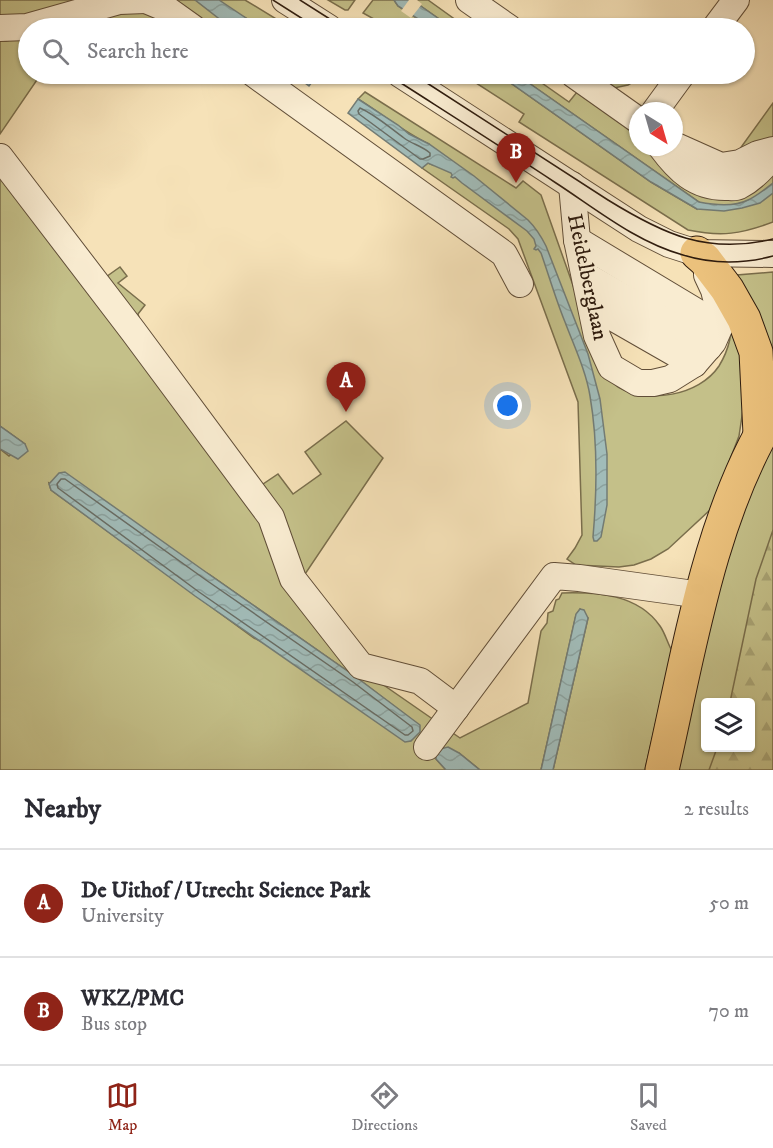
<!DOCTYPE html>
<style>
:root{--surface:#fff;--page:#f7f7f7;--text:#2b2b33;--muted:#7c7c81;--line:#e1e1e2;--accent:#8f2418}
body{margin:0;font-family:"IM FELL DW Pica",serif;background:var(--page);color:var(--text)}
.controls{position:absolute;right:18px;bottom:18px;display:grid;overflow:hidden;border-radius:6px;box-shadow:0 2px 4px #0004}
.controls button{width:54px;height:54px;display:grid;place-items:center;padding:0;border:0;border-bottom:2px solid var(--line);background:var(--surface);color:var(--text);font:30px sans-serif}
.compass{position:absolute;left:629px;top:102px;width:54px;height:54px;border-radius:50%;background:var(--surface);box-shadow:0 2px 4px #0004;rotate:143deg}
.you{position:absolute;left:508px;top:406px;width:21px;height:21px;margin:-15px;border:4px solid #fff;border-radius:50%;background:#1a73e8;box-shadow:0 0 0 9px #1a73e833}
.badge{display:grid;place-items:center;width:39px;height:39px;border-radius:50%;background:var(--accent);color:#fff;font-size:20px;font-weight:700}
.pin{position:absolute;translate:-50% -50px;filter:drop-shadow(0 2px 3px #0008)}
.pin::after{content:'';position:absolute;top:32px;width:21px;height:18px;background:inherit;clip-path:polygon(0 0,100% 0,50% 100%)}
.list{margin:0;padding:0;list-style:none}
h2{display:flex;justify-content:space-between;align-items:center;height:78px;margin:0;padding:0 24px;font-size:26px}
h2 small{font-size:20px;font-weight:400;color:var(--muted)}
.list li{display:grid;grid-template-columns:39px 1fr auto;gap:18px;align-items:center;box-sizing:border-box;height:108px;padding:0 24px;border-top:2px solid var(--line)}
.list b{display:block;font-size:22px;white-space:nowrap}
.list p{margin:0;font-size:20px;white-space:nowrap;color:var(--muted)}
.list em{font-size:20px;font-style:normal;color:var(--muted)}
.icon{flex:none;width:33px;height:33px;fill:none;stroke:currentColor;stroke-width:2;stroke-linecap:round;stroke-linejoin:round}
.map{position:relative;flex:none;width:773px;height:770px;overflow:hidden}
.search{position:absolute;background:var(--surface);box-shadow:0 2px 4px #0004;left:18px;right:18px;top:18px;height:66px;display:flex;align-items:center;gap:15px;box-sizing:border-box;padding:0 21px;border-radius:33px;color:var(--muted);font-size:22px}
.sheet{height:294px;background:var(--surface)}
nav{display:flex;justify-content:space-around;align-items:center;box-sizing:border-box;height:84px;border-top:2px solid var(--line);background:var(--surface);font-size:16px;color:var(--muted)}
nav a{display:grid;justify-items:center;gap:3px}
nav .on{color:var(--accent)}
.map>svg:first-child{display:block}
.green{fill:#c4c089;stroke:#7a6e4c;stroke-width:1.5;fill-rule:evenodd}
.forest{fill:url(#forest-firs);stroke:#7a6e4c;stroke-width:1.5}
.water{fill:url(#water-waves);stroke:#737c75;stroke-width:1.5}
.pier{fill:#f6e2b8}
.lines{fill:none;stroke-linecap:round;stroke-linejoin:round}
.shore{stroke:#686c64;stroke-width:1.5}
.minor-casing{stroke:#614e38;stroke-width:28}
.highway-casing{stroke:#2f1c0e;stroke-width:35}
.minor{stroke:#f9ecd1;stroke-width:26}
.highway{stroke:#ebc17c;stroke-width:33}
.tram{stroke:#2f1c0e;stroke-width:1.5}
.labels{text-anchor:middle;stroke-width:6;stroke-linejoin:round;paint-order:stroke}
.street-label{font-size:21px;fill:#2f1c0e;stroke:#f9ecd1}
</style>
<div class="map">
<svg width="773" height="770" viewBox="0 0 773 770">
<defs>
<pattern id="forest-firs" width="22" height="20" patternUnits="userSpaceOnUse" patternTransform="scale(1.5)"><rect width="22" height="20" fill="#c4c089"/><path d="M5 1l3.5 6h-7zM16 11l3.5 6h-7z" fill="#a9a475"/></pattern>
<pattern id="water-waves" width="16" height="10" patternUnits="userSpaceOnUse" patternTransform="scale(1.5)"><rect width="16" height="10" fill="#a1bcb9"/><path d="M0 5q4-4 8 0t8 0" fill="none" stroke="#8ba19e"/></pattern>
</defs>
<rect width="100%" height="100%" fill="#f6e2b8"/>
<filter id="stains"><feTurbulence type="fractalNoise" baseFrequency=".00333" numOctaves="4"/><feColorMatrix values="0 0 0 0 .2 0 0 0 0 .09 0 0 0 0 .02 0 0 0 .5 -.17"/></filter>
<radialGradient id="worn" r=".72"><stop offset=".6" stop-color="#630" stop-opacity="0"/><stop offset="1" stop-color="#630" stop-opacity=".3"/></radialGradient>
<g class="green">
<path d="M0,0h76l-55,18 -21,-1z"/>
<path d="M172,0h73l46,28h-30l-17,-11 -12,11h-18l-15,-11z"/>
<path d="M328,0h27l-7,10h-3z"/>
<path d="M373,0h21l4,6 34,22h-42l-27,-15z"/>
<path d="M412,0h16l39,28h-15z"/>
<path d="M139,12l16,3 22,13h-118l61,-14z"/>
<path d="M28,36v38h13l-41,60v-94l6,1z"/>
<path d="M462,74h36l153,108 46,27 2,-7 -183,-128h13l40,28 12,-15 57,43v17h12l123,21v54c-32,12 -51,15 -85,8l-169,-108 5,-8z"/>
<path d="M593,74h45l3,3 -13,8 -14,3z"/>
<path d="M365,92l151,96 7,-7 18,14 62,175c5,6 9,13 15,17 30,17 81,9 101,-21 11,-18 13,-33 13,-53l16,63 -9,60 -28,73 -43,40 -17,10 -17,6 -15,2 -43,-2 -9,-6 8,-11 7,-13 -4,-133 -60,-163 -9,-10 -87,-61 6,-5 5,2 -4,-21c-25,-12 -47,-30 -71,-45z"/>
<path d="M773,103v40l-39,14z"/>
<path d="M0,145l103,134 17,-12 7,9 -9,7 27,22 -7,9 5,18 117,154 18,-12 15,20 28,-20 -16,-22 41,-31 37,37 -82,122 48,81 111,77 68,-35 13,-72 6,-8 1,-10 5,-2 3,-11 3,-1 3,-6c35,-1 76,1 98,33 5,7 7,16 12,25l-27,119h-92l35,-152 -8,-9 -4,6 -35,155h-61l-21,-17 -23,6 10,11h-446v-321l9,7 16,-12 -25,-18zM49,483l161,92 146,102 63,48 -165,-87 -203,-148z"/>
<path d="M773,272v106l-35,-95 -1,-8z"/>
<path d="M773,432v338h-97l56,-242zM706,702h44v46h-44z"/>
</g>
<path class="forest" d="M773,530v240h-64l8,-22h33v-46h-20l26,-123z"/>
<g class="water">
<path d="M195,0h24l42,28h-30z"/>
<path d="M394,0h18l40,28h-20l-34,-22z"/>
<path d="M293,74h25l-9,12z"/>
<path d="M498,74h18l183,128c15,3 35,5 49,-2 9,-4 17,-11 25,-17v10l-13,10 -18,5 -18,3 -27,-2 -46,-27z"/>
<path d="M358,99l40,26 11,9 20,10 45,32 54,44c8,8 13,16 18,26l42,108 12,45 7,55v51l-6,32 -4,4h-3l-1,-4c4,-46 5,-95 -3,-141 -4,-25 -16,-50 -25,-74 -9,-22 -16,-46 -24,-69l-3,-4 -2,1 -2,-1 2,-3 -2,-7 -7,-8 -65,-48 -7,-6 -2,1 -2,-1 1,-2 -1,-2 -23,-10 -6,5 -74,-55z"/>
<path d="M0,426l25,18 3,7 -10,8 -18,-10z"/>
<path d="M65,472l145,103 146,102 64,48v7l-9,9 -6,1 -210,-146 -144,-106 -2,-6 10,-11z"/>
<path d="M580,609l4,1 4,8 -35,152h-12l35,-156z"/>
<path d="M448,747l11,6 21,17h-34l-10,-11v-6l4,-4z"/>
</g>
<path class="pier" d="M409,0h8l5,4 -11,14 -10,-7z"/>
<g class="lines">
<g class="shore">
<path d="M360,108c16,7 30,20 44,30 8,6 18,8 26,15v3l-7,3h-3l-61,-45 -1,-3z"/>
<path d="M61,479h4l141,101 147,102 59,45 1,4 -5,4h-3l-206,-143 -141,-104 -1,-4z"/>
</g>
<g class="minor-casing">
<g id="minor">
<path d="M146,0l19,8 28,20"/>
<path d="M285,0l44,28"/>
<path d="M469,0l40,28"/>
<path d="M0,28l27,-1 92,-26 26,-1"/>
<path d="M715,28l21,-28"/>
<path d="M254,74l250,180 16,30"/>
<path d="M400,74l239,155 30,15 28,9 76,1"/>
<path d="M573,74l65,46"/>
<path d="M655,111l27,-37"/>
<path d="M674,145l47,21 19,-3 18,-9 15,-4"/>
<path d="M661,147c17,23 34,40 64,40 5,0 10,1 14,-1 14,-7 25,-19 34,-31"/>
<path d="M0,157l133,174 138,186 22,62 68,87 59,15 36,27"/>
<path d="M572,185l5,55 20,96 14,31 27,16h15l17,-4 24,-15 19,-22 7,-16 -2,-20 -4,-16 -7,-15"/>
<path d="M577,240l143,86"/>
<path d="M585,275l124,72"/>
<path d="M591,305l103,59"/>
<path d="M427,747l127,-171 25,2 122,17"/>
</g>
</g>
<g class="highway-casing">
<g id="highway">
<path d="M697,253l8,7 22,29 17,30 12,33 4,82"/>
<path d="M662,770c27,-118 47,-253 111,-357"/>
</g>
</g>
<use href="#minor" class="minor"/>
<use href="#highway" class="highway"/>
<g class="tram">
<path d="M273,0l44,28"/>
<path d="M300,0l44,28"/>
<path d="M387,74c56,36 113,72 169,109 40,26 80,59 127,72 29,9 60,9 90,1"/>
<path d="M413,74l195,126c55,34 99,55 165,39"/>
</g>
</g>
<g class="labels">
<g class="street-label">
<text transform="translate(588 277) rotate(78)" y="7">Heidelberglaan</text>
</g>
</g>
<rect width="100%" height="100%" filter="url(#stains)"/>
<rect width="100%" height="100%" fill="url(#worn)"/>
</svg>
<div class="controls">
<button><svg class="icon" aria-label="layers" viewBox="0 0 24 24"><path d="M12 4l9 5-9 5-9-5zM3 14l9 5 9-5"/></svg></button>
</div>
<svg class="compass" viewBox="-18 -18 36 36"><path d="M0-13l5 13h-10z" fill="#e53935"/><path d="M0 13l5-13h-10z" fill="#7c7c81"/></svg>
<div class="you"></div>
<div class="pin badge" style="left:346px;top:412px">A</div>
<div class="pin badge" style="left:516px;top:183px">B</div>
<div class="search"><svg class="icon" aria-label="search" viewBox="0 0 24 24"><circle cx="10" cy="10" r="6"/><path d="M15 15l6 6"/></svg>Search here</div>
</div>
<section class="sheet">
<h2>Nearby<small>2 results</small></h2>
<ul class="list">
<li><span class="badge">A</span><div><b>De Uithof / Utrecht Science Park</b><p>University</p></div><em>50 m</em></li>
<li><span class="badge">B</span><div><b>WKZ/PMC</b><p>Bus stop</p></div><em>70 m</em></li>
</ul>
</section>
<nav>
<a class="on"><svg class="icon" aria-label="map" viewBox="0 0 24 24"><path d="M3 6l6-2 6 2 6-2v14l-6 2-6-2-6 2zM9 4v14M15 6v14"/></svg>Map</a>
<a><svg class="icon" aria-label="directions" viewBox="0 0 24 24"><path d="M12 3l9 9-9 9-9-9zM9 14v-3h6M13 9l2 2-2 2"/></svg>Directions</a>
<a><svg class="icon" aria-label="saved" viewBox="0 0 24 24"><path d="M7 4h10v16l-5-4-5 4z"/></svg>Saved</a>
</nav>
